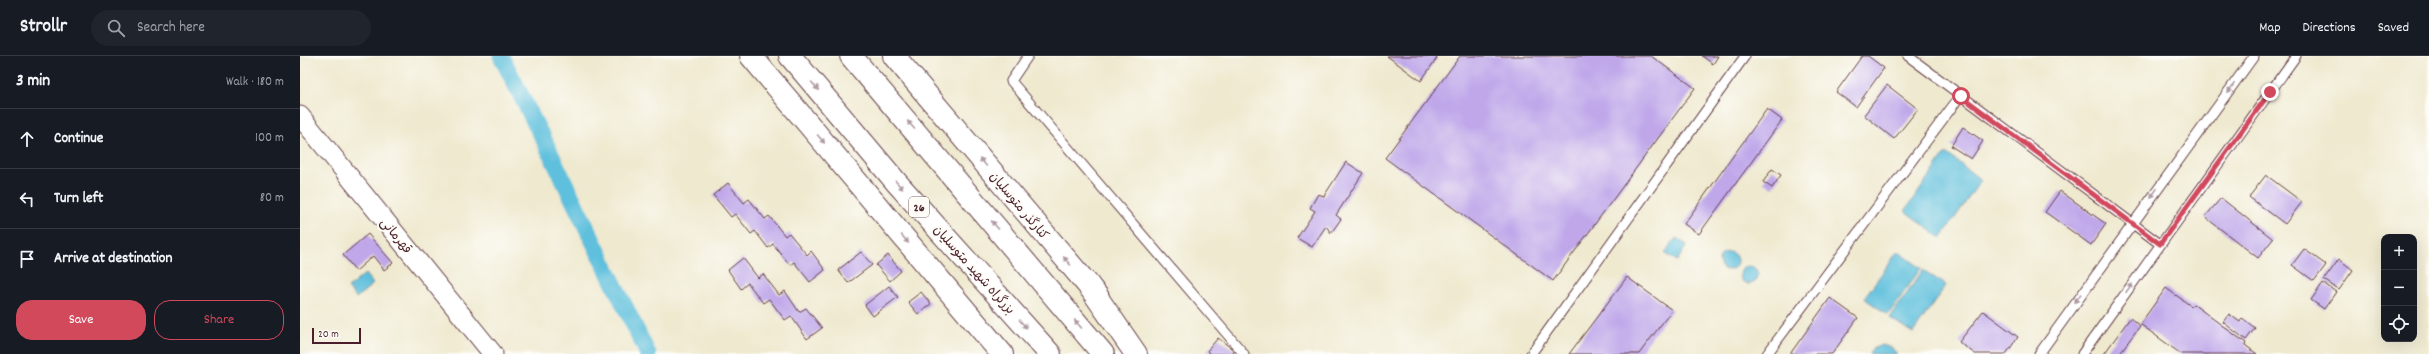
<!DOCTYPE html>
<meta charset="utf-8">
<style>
:root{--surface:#171b24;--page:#20242c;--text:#f1f3f6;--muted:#9ea1a6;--line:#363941;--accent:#d1495b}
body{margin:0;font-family:Dekko,"Playpen Sans Arabic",sans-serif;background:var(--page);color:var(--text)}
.controls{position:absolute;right:12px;bottom:12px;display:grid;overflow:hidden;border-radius:8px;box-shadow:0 4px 16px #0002}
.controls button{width:36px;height:36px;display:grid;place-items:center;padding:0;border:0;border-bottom:1px solid var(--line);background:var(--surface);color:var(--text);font:20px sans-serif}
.scale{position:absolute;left:12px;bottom:10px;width:49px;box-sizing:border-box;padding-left:4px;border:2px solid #4a1f2b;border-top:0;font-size:11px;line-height:14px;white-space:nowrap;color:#4a1f2b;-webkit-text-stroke:3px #fdfcf7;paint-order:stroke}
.stop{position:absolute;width:12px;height:12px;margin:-9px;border:3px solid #d1495b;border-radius:50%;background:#fff}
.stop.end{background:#d1495b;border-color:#fff;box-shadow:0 1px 4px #0008}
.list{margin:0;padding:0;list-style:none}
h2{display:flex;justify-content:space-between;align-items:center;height:52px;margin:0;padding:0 16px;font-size:17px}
h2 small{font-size:13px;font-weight:400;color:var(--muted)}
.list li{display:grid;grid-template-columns:26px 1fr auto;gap:12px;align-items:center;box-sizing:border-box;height:60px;padding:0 16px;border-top:1px solid var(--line)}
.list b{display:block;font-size:15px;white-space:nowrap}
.list em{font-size:13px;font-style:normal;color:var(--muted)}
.actions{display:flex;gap:8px;padding:12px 16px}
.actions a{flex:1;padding:9px 0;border:1px solid var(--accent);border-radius:16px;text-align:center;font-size:14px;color:var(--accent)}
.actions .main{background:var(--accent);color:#fff}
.icon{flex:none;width:22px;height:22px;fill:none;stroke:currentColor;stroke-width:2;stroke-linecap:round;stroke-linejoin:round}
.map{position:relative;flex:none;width:2129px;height:298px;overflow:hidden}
header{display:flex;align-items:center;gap:24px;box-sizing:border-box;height:56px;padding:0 20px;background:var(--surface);border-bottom:1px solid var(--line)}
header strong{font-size:19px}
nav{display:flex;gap:22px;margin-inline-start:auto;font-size:14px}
.search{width:280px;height:36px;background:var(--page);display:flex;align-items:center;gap:10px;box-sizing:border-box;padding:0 14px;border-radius:22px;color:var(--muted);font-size:15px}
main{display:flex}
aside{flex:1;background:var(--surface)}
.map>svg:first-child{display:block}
.water{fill:#5fc0dd;stroke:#547084}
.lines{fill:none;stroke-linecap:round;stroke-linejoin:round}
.canal{stroke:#5fc0dd;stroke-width:17}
.building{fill:#bfa7ea}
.lane-casing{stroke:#633d44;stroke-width:11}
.street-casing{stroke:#633d44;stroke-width:21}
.primary-casing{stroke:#633d44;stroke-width:24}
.highway-casing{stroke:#633d44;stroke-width:24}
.lane{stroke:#fff;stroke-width:9}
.street{stroke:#fff;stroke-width:19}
.primary{stroke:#fff;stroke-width:22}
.highway{stroke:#fff;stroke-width:22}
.oneway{fill:#ae9aa0}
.route{stroke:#d1495b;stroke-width:5}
.labels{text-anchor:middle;stroke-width:4;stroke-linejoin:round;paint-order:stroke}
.shield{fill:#fdfcf7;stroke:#806168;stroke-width:1}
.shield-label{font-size:12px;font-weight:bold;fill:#4a1f2b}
.street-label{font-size:13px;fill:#4a1f2b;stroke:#fdfcf7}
</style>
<header>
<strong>Strollr</strong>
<div class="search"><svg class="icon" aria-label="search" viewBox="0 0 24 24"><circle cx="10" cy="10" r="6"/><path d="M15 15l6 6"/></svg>Search here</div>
<nav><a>Map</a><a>Directions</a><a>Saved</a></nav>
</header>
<main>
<aside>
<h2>3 min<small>Walk · 180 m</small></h2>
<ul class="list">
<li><svg class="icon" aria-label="ahead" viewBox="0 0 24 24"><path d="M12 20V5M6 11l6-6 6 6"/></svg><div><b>Continue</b></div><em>100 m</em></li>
<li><svg class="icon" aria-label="left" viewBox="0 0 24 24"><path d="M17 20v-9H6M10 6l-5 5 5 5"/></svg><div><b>Turn left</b></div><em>80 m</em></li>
<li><svg class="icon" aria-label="arrive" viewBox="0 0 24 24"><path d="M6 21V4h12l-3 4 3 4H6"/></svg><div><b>Arrive at destination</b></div></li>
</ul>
<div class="actions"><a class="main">Save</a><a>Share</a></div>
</aside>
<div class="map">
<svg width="2129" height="298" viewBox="0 0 2129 298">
<rect width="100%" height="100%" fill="#fdfcf7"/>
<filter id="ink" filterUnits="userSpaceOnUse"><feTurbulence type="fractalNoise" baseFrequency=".025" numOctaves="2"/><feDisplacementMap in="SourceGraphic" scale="8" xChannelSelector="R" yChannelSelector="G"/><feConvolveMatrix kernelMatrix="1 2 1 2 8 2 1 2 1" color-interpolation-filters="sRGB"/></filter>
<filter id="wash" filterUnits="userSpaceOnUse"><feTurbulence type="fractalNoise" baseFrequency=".012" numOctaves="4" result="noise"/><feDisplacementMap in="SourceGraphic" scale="16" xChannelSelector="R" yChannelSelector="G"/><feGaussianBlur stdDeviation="0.9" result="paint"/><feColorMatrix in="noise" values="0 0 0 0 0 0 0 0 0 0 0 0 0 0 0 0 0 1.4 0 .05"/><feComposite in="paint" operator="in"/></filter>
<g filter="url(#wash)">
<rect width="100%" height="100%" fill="#efe9cf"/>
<g class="water">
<path d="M1646,97l35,27 -40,58 -36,-27z"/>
<path d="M1376,182l11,7 -10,16 -12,-8z"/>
<path d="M1598,195l23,17 -33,47 -24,-17z"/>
<circle cx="1428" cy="205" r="9"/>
<circle cx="1449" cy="219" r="9"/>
<path d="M1623,214l23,15 -33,48 -23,-15z"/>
<path d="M65,218l8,10 -17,14 -8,-10z"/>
<path d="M1582,289l10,3 5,6h-28l3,-5z"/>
</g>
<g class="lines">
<g class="canal">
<path d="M201,0l38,75"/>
<path d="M241,78l107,220"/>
</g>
</g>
<g id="blocks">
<g class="building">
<path d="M1087,0h48l2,2 -16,23z"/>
<path d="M1160,0h191l44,32 -142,193 -168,-123z"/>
<path d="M1402,0h16l-5,8z"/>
<path d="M1562,0h6l16,12 -28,39 -20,-15z"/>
<path d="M1587,29l31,24 -24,30 -30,-24z"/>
<path d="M1467,53l15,11 -83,114 -15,-10z"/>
<path d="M1663,71l20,14 -12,18 -20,-13z"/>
<path d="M1046,106l17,11 -27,42 5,4 -10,14 -5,-7 -14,21 -15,-9 18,-27 -5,-3 8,-14 6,2z"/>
<path d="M1472,113l9,6 -9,13 -9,-6z"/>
<path d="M1966,119l36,27 -17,22 -36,-27z"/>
<path d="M428,127l16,20 5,-4 16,20 4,-3 16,20 4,-3 18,22 4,-4 14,19 -15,12 -16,-20 -4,3 -17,-21 -5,4 -13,-17 -4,3 -16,-20 -4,3 -18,-22z"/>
<path d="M1760,135l46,33 -15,21 -46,-33z"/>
<path d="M1921,142l52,41 -15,19 -53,-41z"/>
<path d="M68,178l25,29 -9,7 -11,-14 -17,15 -13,-16z"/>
<path d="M2004,193l22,16 -12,16 -22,-16z"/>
<path d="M561,196l11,13 -24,18 -10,-13z"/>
<path d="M588,199l13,16 -11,10 -14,-16z"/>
<path d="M443,202l15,20 5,-4 16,21 6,-4 14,21 7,-4 16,20 -15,11 -16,-23 -6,4 -16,-21 -6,4 -15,-20 -7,6 -13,-19z"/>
<path d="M2039,203l14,11 -14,20 -15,-10z"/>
<path d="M1327,221l45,33 -33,44h-70z"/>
<path d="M2023,227l13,9 -12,17 -13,-9z"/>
<path d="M589,230l9,11 -25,19 -8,-11z"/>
<path d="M1866,232l25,18 2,-2 53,39 -1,2 12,9h-76l-41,-30z"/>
<path d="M621,236l10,12 -13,10 -10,-12z"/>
<path d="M1530,242l28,20 -26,36h-42z"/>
<path d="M1683,255l35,26 -12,17h-31l-16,-12z"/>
<path d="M1929,258l11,8 2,-4 13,10 -9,12 -23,-18z"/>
<path d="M1830,262l10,8 -21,28h-15z"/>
<path d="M918,282l17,13 -3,3h-22l-3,-3z"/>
</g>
</g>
</g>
<g filter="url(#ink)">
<use href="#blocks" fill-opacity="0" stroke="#633d44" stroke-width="1"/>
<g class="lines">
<g class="lane-casing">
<g id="lane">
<path d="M728,0l-17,25 233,273"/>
<path d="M1608,0l252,188"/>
<path d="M1231,298l214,-298"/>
<path d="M1467,298l194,-259"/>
<path d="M1739,298l215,-298"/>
<path d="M1782,298l214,-298"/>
</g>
</g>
<g class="street-casing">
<path id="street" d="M0,60l193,238"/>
</g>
<g class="primary-casing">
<g id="primary">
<path d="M451,0l251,298"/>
<path d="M594,0l204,241"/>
</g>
</g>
<g class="highway-casing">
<g id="highway">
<path d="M490,0l107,127 153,171"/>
<path d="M551,0l252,298"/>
<path d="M787,227l49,71"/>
</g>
</g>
<use href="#lane" class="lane"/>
<use href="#street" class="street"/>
<use href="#primary" class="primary"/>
<use href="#highway" class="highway"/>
</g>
<defs><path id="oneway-solid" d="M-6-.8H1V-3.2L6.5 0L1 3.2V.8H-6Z"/></defs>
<g class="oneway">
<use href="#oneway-solid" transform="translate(515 30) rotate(50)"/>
<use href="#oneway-solid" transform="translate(1931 32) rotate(126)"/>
<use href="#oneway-solid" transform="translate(611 69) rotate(-131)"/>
<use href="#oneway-solid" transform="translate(521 83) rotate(50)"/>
<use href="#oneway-solid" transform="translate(683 106) rotate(-130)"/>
<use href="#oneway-solid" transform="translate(599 129) rotate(49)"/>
<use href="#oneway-solid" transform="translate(1854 137) rotate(126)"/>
<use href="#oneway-solid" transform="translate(695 169) rotate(-130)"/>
<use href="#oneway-solid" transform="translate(605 183) rotate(50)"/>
<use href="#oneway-solid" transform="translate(767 205) rotate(-130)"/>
<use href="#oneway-solid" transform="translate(1829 232) rotate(-55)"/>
<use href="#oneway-solid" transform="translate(1778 242) rotate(125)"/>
<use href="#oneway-solid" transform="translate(723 268) rotate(48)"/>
<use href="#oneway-solid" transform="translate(778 268) rotate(-130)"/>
</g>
</g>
<g class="lines" filter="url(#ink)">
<path class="route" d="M1661,40l199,148 110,-152"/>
</g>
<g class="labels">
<rect class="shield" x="609" y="141" width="20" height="20" rx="3"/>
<g class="shield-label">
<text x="619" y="155">26</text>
</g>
<g class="street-label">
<text transform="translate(720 149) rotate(50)" y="5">کنارگذر متوسلیان</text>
<text transform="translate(97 179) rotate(51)" y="5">قهرمانی</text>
<text transform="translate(675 213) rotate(48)" y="5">بزرگراه شهید متوسلیان</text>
</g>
</g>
</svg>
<div class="controls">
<button>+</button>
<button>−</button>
<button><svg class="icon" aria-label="locate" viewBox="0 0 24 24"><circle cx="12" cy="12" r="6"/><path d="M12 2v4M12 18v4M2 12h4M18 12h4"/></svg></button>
</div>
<div class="scale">20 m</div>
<div class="stop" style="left:1661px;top:40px"></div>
<div class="stop end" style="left:1970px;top:36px"></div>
</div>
</main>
